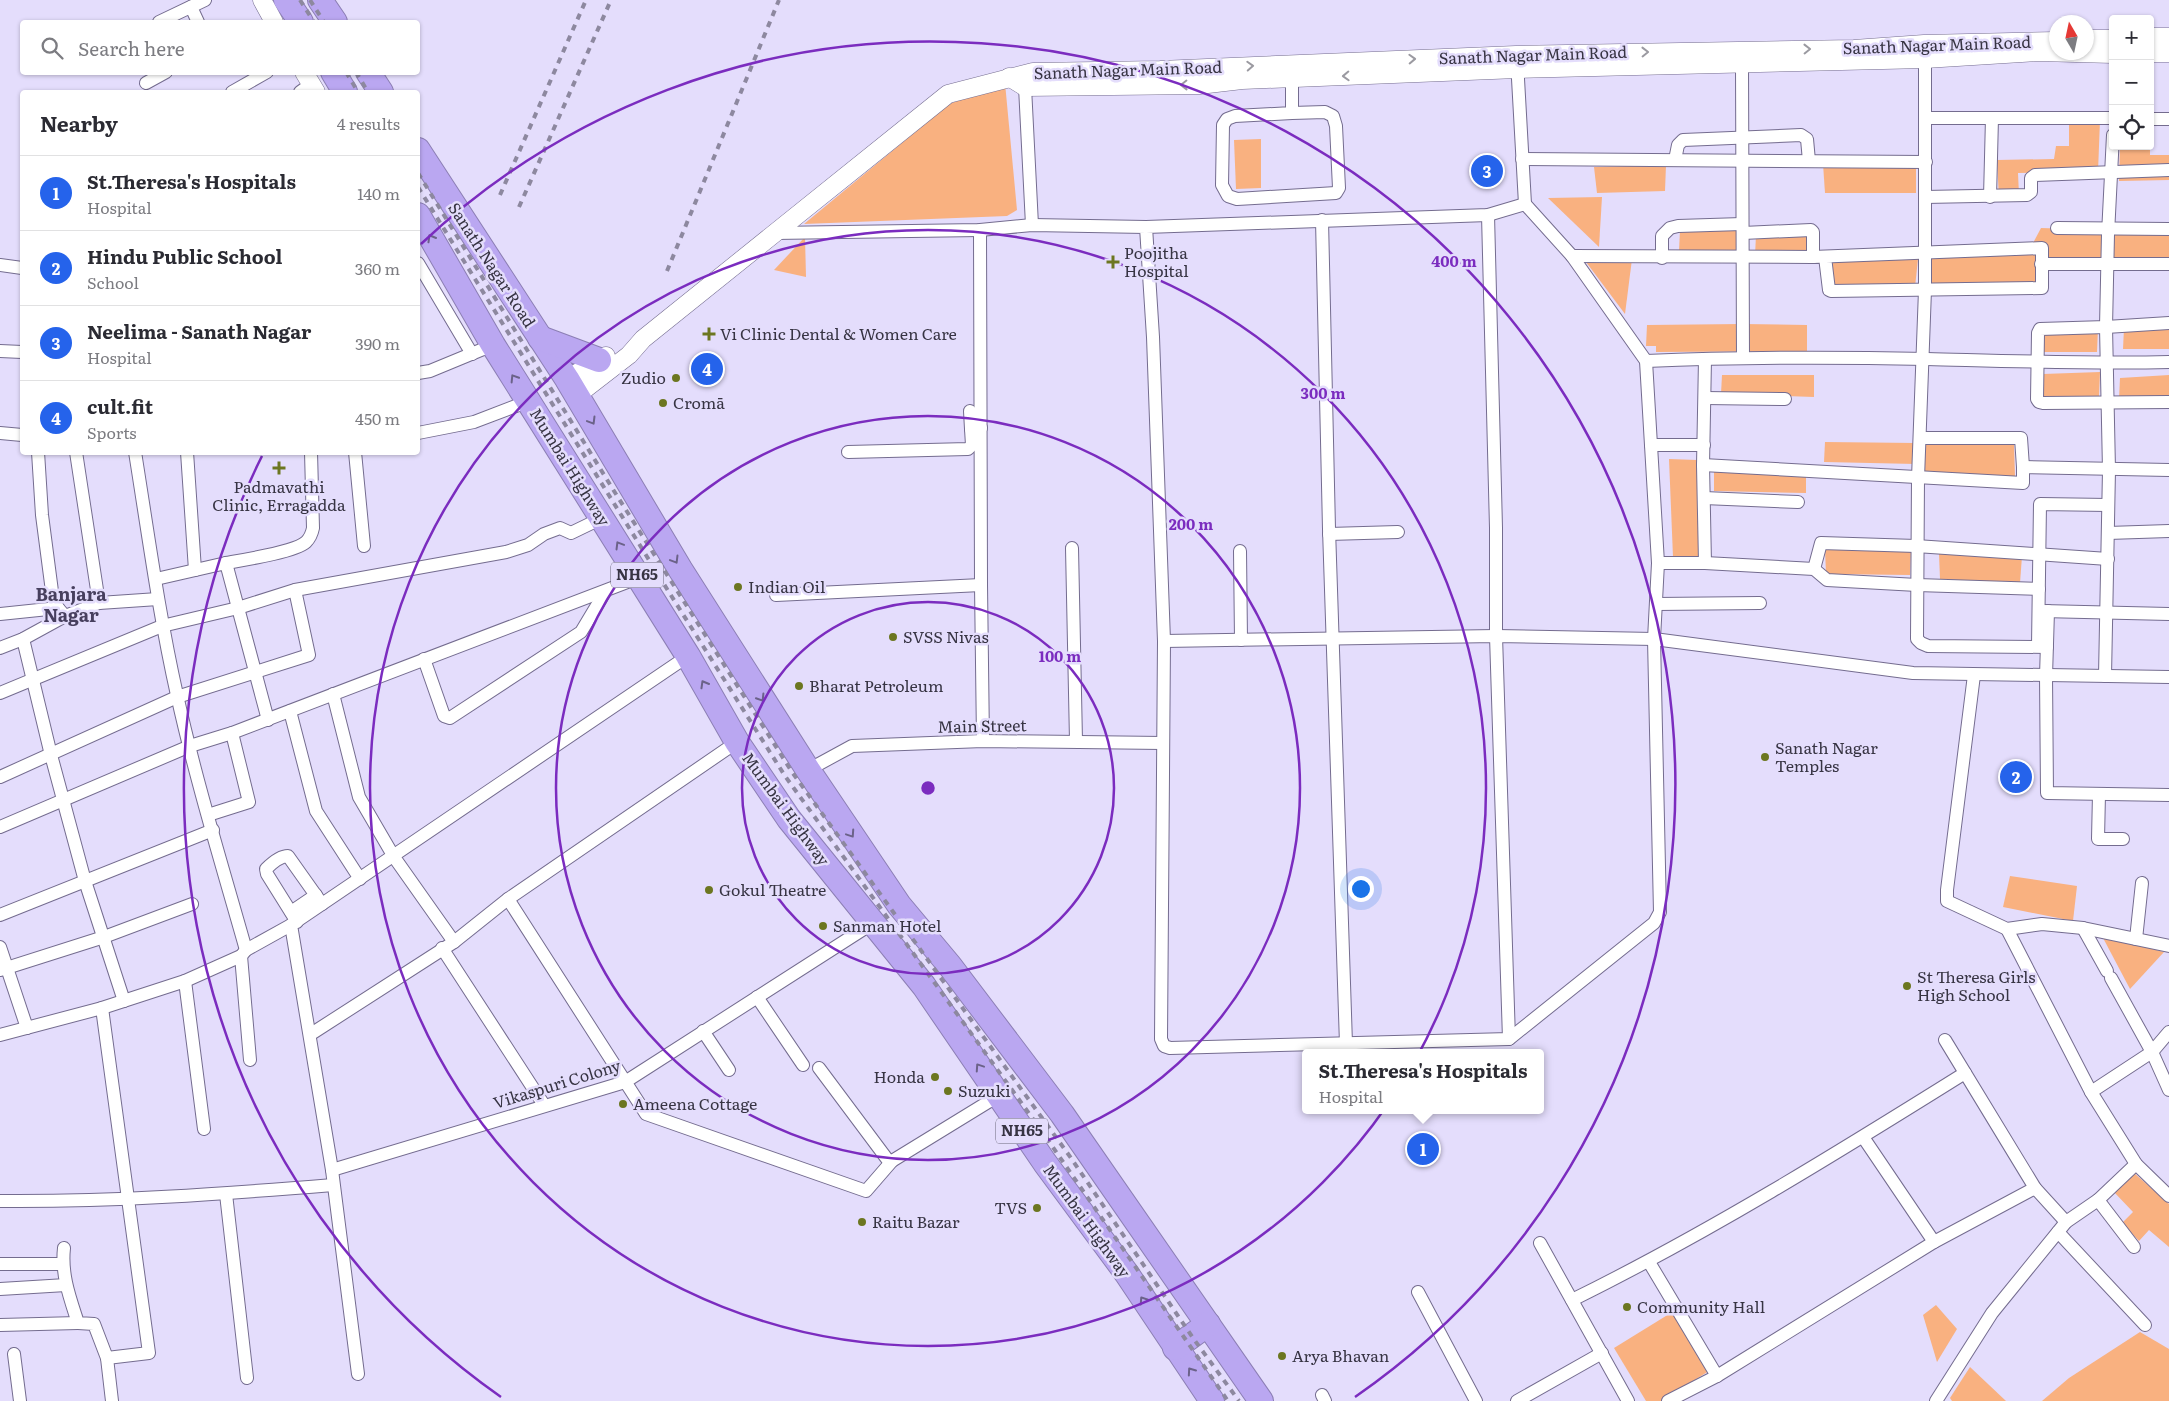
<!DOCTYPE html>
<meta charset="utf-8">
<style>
:root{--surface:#fff;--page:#f2f2f3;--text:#2b2b33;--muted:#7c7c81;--line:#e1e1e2;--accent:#2563eb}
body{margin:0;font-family:Literata,serif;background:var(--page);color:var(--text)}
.controls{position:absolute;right:15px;top:15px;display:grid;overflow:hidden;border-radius:5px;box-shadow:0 1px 4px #0004}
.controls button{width:45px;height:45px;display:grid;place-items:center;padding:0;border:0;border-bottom:1px solid var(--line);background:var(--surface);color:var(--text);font:25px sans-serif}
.compass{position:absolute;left:2049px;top:15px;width:45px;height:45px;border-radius:50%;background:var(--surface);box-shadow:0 1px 4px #0004;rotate:351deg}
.you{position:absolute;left:1360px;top:888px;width:18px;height:18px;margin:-12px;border:4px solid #fff;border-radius:50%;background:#1a73e8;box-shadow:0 0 0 8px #1a73e833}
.badge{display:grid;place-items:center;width:32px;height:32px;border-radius:50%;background:var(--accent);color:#fff;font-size:16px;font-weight:700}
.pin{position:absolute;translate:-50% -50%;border:2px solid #fff;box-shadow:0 1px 5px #0006}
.popup{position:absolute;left:1302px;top:1049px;width:242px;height:65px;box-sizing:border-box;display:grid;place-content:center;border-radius:5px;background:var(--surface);filter:drop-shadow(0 1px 4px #0005);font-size:16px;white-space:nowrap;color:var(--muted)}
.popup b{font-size:19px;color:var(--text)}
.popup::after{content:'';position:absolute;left:50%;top:100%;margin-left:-10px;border:10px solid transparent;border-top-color:var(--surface)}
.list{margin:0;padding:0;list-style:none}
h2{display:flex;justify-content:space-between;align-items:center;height:65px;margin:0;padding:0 20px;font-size:21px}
h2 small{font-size:16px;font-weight:400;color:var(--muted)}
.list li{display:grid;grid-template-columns:32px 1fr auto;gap:15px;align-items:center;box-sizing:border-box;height:75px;padding:0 20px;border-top:1px solid var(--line)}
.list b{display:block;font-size:19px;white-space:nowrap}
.list p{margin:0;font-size:16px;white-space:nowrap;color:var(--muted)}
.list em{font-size:16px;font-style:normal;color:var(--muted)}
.icon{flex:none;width:28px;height:28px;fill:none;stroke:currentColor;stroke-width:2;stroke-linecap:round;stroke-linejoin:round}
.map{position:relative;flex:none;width:2169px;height:1401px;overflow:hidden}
.search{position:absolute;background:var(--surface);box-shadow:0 1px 4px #0004;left:20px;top:20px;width:400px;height:55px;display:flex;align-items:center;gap:12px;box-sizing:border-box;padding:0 18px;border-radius:5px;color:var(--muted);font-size:19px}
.panel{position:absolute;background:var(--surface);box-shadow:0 1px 4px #0004;left:20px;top:90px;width:400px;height:365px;border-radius:5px}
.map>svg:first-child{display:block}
.green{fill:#f9b180}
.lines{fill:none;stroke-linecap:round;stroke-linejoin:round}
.street-casing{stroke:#746c8f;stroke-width:14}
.secondary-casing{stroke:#746c8f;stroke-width:19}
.highway-casing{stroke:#8c7fb4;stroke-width:26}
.street{stroke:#fff;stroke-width:12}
.secondary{stroke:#fff;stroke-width:18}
.highway{stroke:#baa7f1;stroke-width:24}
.rail{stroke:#8d889f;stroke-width:4;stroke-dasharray:6 6;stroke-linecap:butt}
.oneway{stroke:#9b9aa1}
.oneway2{stroke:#6b6289}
.ring{fill:none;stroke:#7b2cbf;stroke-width:2.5}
.poi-dot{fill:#6c7620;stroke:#e4ddfc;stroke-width:2}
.labels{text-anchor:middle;stroke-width:5;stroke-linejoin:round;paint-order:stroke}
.shield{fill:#e4ddfc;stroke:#6b677a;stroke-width:1}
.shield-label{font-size:15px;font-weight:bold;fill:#373443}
.street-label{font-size:16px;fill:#373443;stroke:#e4ddfc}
.poi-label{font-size:16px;fill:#373443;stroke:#e4ddfc;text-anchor:start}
.neighbourhood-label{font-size:18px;font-weight:bold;fill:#473f5e;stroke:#e4ddfc}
.centre{fill:#7b2cbf;stroke:#e4ddfc;stroke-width:2.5}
.ring-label{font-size:15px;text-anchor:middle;font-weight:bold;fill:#7b2cbf;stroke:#e4ddfc;stroke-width:5;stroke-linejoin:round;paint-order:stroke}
</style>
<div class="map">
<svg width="2169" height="1401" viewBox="0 0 2169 1401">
<rect width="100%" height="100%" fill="#e4ddfc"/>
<g class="green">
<path d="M1005,83l12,127 -10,6 -203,8 145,-120z"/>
<path d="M2100,120l-2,52 -80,1 1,22 -20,4 -2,-39 57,-1 2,-13h13v-25z"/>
<path d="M1261,139v49l-25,1 -2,-49z"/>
<path d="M2120,146h30v9h19v25l-50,1z"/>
<path d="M1916,161v32h-91l-2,-29z"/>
<path d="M1666,165l-1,26 -68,2 -3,-26z"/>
<path d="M1602,197l-3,50 -51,-49z"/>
<path d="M1736,228v23h-57l1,-21z"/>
<path d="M2041,228l64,2 1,31 -62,1 -12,-17z"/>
<path d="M2111,232l58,1v29h-60z"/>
<path d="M1812,233v23h-57l1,-21z"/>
<path d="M805,237l1,40 -32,-7z"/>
<path d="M2040,250l-4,36 -108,1v-33z"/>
<path d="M1829,258l89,1 -3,28 -84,3z"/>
<path d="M1632,259l-7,55 -39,-52z"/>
<path d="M1742,324l65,1v26l-151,1v-6h-10l1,-21z"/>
<path d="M2169,326v23h-46l1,-21z"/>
<path d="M2098,328l-1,24h-57l1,-21z"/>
<path d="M2100,372l-1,24h-57l1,-22z"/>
<path d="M1722,375h92v22l-93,-3z"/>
<path d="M2169,375v24h-50l1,-21z"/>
<path d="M1925,440l89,4 1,33 -92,-5z"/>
<path d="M1825,442l91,1v21l-92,-2z"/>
<path d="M1669,459l28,1 6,97h-30z"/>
<path d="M1714,472h92v21l-92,-2z"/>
<path d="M1825,549h86l-1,26 -84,-1z"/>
<path d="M1939,554l83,2 -2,27 -80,-4z"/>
<path d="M2010,876l67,10 -4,35 -70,-14z"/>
<path d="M2102,936l62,16 -34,37z"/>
<path d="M2133,1172l36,32v43l-20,-17 -10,11 -17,-18 11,-11 -19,-20z"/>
<path d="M1936,1305l21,24 -20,33 -14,-47z"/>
<path d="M1674,1311l35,60 -48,30h-15l-32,-53z"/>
<path d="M2140,1332l29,17v52h-127l27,-23z"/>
<path d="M1970,1367l36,34h-54l-2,-3z"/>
</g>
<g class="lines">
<g class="street-casing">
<g id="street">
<path d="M191,7l7,15"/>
<path d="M159,22l46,-22"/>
<path d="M1925,59v231l-7,188 -1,161 4,4 7,3 119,1"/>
<path d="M1517,61l8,143"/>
<path d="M1742,65l1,293"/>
<path d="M1292,78v35l33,-1 8,4 3,10 3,62 -3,5 -99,6 -9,-3 -6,-11 1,-60 4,-6 8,-3 57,-3"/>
<path d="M146,83l20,-11"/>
<path d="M1025,87l7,138"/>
<path d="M232,92l35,-20"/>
<path d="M300,92l11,-8"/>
<path d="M1926,118h187"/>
<path d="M2150,119h19"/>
<path d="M1522,159l404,3"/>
<path d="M1675,160l3,-15 5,-5 118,-5 6,4 2,22"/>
<path d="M1925,197l102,-2 4,-3v-14l4,-3 134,-5"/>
<path d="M1990,197l2,-79"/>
<path d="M1488,215l8,313v108l13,403"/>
<path d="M1322,220l7,309 17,515"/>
<path d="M2057,228l112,1"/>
<path d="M980,230l1,355 2,156"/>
<path d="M774,233l206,-3 52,-5 114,2 342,-12 37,-11 47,52 74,105 12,202 -4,76 6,273 -6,11 -145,116 -339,9 -6,-2 -3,-7 3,-398 -11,-304 -7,-110"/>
<path d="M1743,233l68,-3 2,2v25"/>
<path d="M1572,256l241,1 229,-9v40l-211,3 -2,-1 -4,-33"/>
<path d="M1662,258v-22l8,-8 8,-2 64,-2"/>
<path d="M418,263l54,91"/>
<path d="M2041,264h128"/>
<path d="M0,265l22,3"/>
<path d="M2169,323l-63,4 -66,2 -2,4 -1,66 2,3 4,1 126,-1"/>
<path d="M0,351l22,1"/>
<path d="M1646,361c94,-4 187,-4 281,-2 80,2 161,5 242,3"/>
<path d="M418,373l12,-2 63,-26"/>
<path d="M1705,398l80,1"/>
<path d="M970,411l1,18"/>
<path d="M0,433l22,2"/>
<path d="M418,433l56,-11 55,-21"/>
<path d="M1920,438h101l2,29"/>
<path d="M1651,445h53"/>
<path d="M38,452l4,63 11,84 5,9 7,8"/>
<path d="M76,452l23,151"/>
<path d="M135,452c13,81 24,163 42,243 19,86 45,170 69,255"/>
<path d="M187,452l8,118"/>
<path d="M355,452l9,94"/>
<path d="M848,452l120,-3 4,-4 -1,-16 10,-1"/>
<path d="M1703,465l320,18v-16l146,3"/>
<path d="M1704,498l94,4"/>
<path d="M2108,533l61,-2"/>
<path d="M1329,534l69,-2"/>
<path d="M1072,548l4,193"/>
<path d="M1240,551l1,89"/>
<path d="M226,563c17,-3 69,-11 80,-21 4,-4 6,-9 7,-14l-2,-76"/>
<path d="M1658,563h47l109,6 13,11 90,5 122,4"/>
<path d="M1705,563l-2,-98 2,-106"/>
<path d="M1814,569l7,-26 95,3 192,13"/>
<path d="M156,579l70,-16 42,157"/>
<path d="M776,595l205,-10"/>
<path d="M1656,604l104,-1"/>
<path d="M2042,611l127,3"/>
<path d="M2048,611l-2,65 1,117 122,2"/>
<path d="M0,614l58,-6"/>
<path d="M23,639l28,116 34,126 39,120"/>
<path d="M1164,641l332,-5 158,3 259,34 256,4"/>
<path d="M2038,646l2,-142 68,1"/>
<path d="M0,648l23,-9 42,-23 34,-13 59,-4"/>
<path d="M424,659l20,57 6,2 131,-86 24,-40"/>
<path d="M1974,675l-27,215v11l60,28 35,-5 41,4 86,18"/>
<path d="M2105,676l4,-206 -3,-143 2,-93 5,-99"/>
<path d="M0,693l162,-67 76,-18 57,-18 211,-38 22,-7 16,-11 16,-6 11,5 31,-15"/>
<path d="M333,694l26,103 35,60 60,85"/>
<path d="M290,711l26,100 44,68"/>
<path d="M808,770l44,-24 131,-5 180,2"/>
<path d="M0,777l177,-80 132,-42 -14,-65"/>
<path d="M2099,794l-1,45h25"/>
<path d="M208,815l41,-13 -17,-69"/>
<path d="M0,827l190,-81 42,-13 406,-155"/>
<path d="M508,899l138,215 220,77 26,-30"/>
<path d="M291,912l25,-17"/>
<path d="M0,915l213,-85"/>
<path d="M297,922l-30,-48 -1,-5c6,-6 14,-13 22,-13l34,48"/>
<path d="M291,925l41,245 26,204"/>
<path d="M2083,928l24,43"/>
<path d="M2007,929l84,163 45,72 33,32"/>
<path d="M2136,939l6,-56"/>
<path d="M0,947l27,81"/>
<path d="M442,948l102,157"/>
<path d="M241,956l9,104"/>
<path d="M0,970l104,-33 88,-33"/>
<path d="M2111,978l41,74 17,38"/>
<path d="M185,981l19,148"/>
<path d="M757,997l46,68"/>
<path d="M102,1008l47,345 -42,5"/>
<path d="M703,1031l26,39"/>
<path d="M311,1034l143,-92 54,-43 229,-157"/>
<path d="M0,1035l102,-27 83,-27 56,-25 5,-6 45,-25 397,-269"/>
<path d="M1945,1040l90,148 31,34"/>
<path d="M819,1068l68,91 5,2 106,-65"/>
<path d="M2091,1092l61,-40 17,-20"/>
<path d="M1863,1137l71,105"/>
<path d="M332,1170l293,-88 248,-159"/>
<path d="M226,1194l21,184"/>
<path d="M2098,1200l36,47"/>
<path d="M0,1201c111,1 222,-7 333,-16"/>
<path d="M2058,1232l87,93"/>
<path d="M1540,1243l88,158"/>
<path d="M64,1248c-3,27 6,50 14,75l16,1 13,34 5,43"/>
<path d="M1649,1262l68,114"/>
<path d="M0,1264h62"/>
<path d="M0,1289l66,-4"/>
<path d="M1418,1292l58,109"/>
<path d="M1572,1300c136,-67 265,-147 393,-227"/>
<path d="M0,1325l78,-2"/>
<path d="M14,1354l6,47"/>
<path d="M1322,1395l3,6"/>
<path d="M1517,1401l85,-48"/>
<path d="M1668,1401l49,-25 217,-134 101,-54"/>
<path d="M1936,1401l56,-88 74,-91 32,-22 38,-36"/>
</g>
</g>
<g class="secondary-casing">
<g id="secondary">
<path d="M262,0l12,22"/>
<path d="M2150,37h19"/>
<path d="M2086,39h27"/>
<path d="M2150,53h19"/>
<path d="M304,72l12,20"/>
<path d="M1009,77l16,10 174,-2 43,-5 275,-11 408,-10 114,-7 74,2"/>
<path d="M567,379l39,-23"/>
<path d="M576,396l53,-41 14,-16 305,-245 85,-22 127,-2 356,-15 338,-6 70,-5 132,-3"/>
</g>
</g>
<g class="highway-casing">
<g id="highway">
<path d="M286,0l15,22"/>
<path d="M320,0l15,22"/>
<path d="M333,72l12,20"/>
<path d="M368,72l13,20"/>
<path d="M418,150l149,229 113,190 128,201 91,135 51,61 112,148 199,287"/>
<path d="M418,215l75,130 195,311 49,86 52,77 135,167 121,177 82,111 85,127"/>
<path d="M540,338l59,22"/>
<path d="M1175,1348l33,-24"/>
</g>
</g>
<use href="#street" class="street"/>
<use href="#secondary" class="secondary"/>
<use href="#highway" class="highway"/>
<g class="rail">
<path d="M300,0l14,22"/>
<path d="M310,0l14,22"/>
<path d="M346,72l12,20"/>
<path d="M356,72l12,20"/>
<path d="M418,173l196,318 178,281 279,386 122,180 46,63"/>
<path d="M418,187l249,402 118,187 256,354 187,271"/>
<path d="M500,195l86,-195"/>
<path d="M519,207l92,-207"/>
<path d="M667,271l112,-271"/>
</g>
</g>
<defs><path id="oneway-chevron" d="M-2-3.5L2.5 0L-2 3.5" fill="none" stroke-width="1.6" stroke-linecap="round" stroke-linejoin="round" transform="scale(1.25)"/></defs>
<g class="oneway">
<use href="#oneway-chevron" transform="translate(1807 49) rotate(-1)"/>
<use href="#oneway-chevron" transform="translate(1645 52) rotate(-1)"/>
<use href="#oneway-chevron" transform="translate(1412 59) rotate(-2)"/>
<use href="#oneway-chevron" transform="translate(1250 66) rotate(-3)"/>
<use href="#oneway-chevron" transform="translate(1346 76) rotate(178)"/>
<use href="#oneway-chevron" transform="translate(1184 85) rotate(179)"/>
</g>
<g class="oneway2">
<use href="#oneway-chevron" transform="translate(431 238) rotate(-120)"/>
<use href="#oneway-chevron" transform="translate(514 378) rotate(-122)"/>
<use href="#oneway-chevron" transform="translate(592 421) rotate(59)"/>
<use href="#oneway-chevron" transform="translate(619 545) rotate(-121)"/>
<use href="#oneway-chevron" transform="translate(675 560) rotate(59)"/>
<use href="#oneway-chevron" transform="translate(704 684) rotate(-120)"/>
<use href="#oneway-chevron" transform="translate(761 698) rotate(58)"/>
<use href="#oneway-chevron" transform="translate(851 834) rotate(56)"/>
<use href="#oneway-chevron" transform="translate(979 1067) rotate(-124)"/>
<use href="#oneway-chevron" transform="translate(1143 1300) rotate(-123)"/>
<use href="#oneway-chevron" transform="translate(1191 1371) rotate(-125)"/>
</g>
<g class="ring">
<circle cx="928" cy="788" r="186"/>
<circle cx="928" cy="788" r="372"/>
<circle cx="928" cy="788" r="558"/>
<path d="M501 1397A744 744 0 0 1 262 456M421 244A744 744 0 1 1 1355 1397"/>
</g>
<g class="poi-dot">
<path d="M1110.5 254.5h5v5h5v5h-5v5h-5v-5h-5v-5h5z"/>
<path d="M706.5 326.5h5v5h5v5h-5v5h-5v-5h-5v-5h5z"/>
<circle cx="676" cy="378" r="5"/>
<circle cx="663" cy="403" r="5"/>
<path d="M276.5 460.5h5v5h5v5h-5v5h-5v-5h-5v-5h5z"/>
<circle cx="738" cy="587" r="5"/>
<circle cx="893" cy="637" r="5"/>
<circle cx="799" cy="686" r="5"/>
<circle cx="1765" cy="757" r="5"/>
<circle cx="709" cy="890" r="5"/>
<circle cx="823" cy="926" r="5"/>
<circle cx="1907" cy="986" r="5"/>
<circle cx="935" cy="1077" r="5"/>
<circle cx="948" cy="1091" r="5"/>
<circle cx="623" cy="1104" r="5"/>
<circle cx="1037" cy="1208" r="5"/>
<circle cx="862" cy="1222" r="5"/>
<circle cx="1627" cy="1307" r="5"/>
<circle cx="1282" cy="1356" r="5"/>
</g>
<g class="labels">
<g class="shield">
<rect x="611" y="562.5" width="52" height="25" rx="4"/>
<rect x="996" y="1118.5" width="52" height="25" rx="4"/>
</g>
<g class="shield-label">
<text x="637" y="580">NH65</text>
<text x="1022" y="1136">NH65</text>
</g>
<g class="street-label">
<text transform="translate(1937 45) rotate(-2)" y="6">Sanath Nagar Main Road</text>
<text transform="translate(1533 55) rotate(-2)" y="6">Sanath Nagar Main Road</text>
<text transform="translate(1128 70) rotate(-2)" y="6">Sanath Nagar Main Road</text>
<text transform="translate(492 265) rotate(57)" y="6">Sanath Nagar Road</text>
<text transform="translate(570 467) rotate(58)" y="6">Mumbai Highway</text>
<text transform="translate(982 726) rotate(-1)" y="6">Main Street</text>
<text transform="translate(786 809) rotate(54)" y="6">Mumbai Highway</text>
<text transform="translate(557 1084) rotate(-17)" y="6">Vikaspuri Colony</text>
<text transform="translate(1087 1221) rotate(54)" y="6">Mumbai Highway</text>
</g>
<g class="poi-label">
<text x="1124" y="259">Poojitha<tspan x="1124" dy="18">Hospital</tspan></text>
<text x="720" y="340">Vi Clinic Dental &amp; Women Care</text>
<text x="666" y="384" text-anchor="end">Zudio</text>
<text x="673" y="409">Cromā</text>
<text x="279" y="493" text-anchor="middle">Padmavathi<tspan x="279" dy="18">Clinic, Erragadda</tspan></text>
<text x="748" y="593">Indian Oil</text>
<text x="903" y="643">SVSS Nivas</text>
<text x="809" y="692">Bharat Petroleum</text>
<text x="1775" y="754">Sanath Nagar<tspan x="1775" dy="18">Temples</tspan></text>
<text x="719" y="896">Gokul Theatre</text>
<text x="833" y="932">Sanman Hotel</text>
<text x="1917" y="983">St Theresa Girls<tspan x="1917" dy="18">High School</tspan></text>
<text x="925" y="1083" text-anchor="end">Honda</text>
<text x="958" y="1097">Suzuki</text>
<text x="633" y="1110">Ameena Cottage</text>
<text x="1027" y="1214" text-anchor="end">TVS</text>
<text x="872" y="1228">Raitu Bazar</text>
<text x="1637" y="1313">Community Hall</text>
<text x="1292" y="1362">Arya Bhavan</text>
</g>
<g class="neighbourhood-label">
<text x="71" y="601">Banjara<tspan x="71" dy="21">Nagar</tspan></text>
</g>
</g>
<circle cx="928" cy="788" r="8" class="centre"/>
<g class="ring-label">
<text x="1454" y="267">400 m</text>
<text x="1323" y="399">300 m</text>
<text x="1191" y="530">200 m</text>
<text x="1060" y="662">100 m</text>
</g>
</svg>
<div class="controls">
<button>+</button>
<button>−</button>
<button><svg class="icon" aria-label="locate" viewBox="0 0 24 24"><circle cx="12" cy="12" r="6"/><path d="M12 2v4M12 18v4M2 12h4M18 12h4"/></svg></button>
</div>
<svg class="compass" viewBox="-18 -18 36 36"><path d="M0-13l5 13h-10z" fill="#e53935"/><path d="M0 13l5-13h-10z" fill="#7c7c81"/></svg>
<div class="you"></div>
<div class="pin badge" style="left:1423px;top:1149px">1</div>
<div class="popup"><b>St.Theresa's Hospitals</b>Hospital</div>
<div class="pin badge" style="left:2016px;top:777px">2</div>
<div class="pin badge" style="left:1487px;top:171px">3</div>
<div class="pin badge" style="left:707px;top:369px">4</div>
<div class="search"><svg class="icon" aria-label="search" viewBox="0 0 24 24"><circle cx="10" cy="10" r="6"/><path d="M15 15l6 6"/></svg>Search here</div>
<section class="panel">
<h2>Nearby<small>4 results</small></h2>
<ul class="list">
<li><span class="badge">1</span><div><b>St.Theresa's Hospitals</b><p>Hospital</p></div><em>140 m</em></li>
<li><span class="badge">2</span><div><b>Hindu Public School</b><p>School</p></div><em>360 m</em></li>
<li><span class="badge">3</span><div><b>Neelima - Sanath Nagar</b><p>Hospital</p></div><em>390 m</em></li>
<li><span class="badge">4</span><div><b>cult.fit</b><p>Sports</p></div><em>450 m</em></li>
</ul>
</section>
</div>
